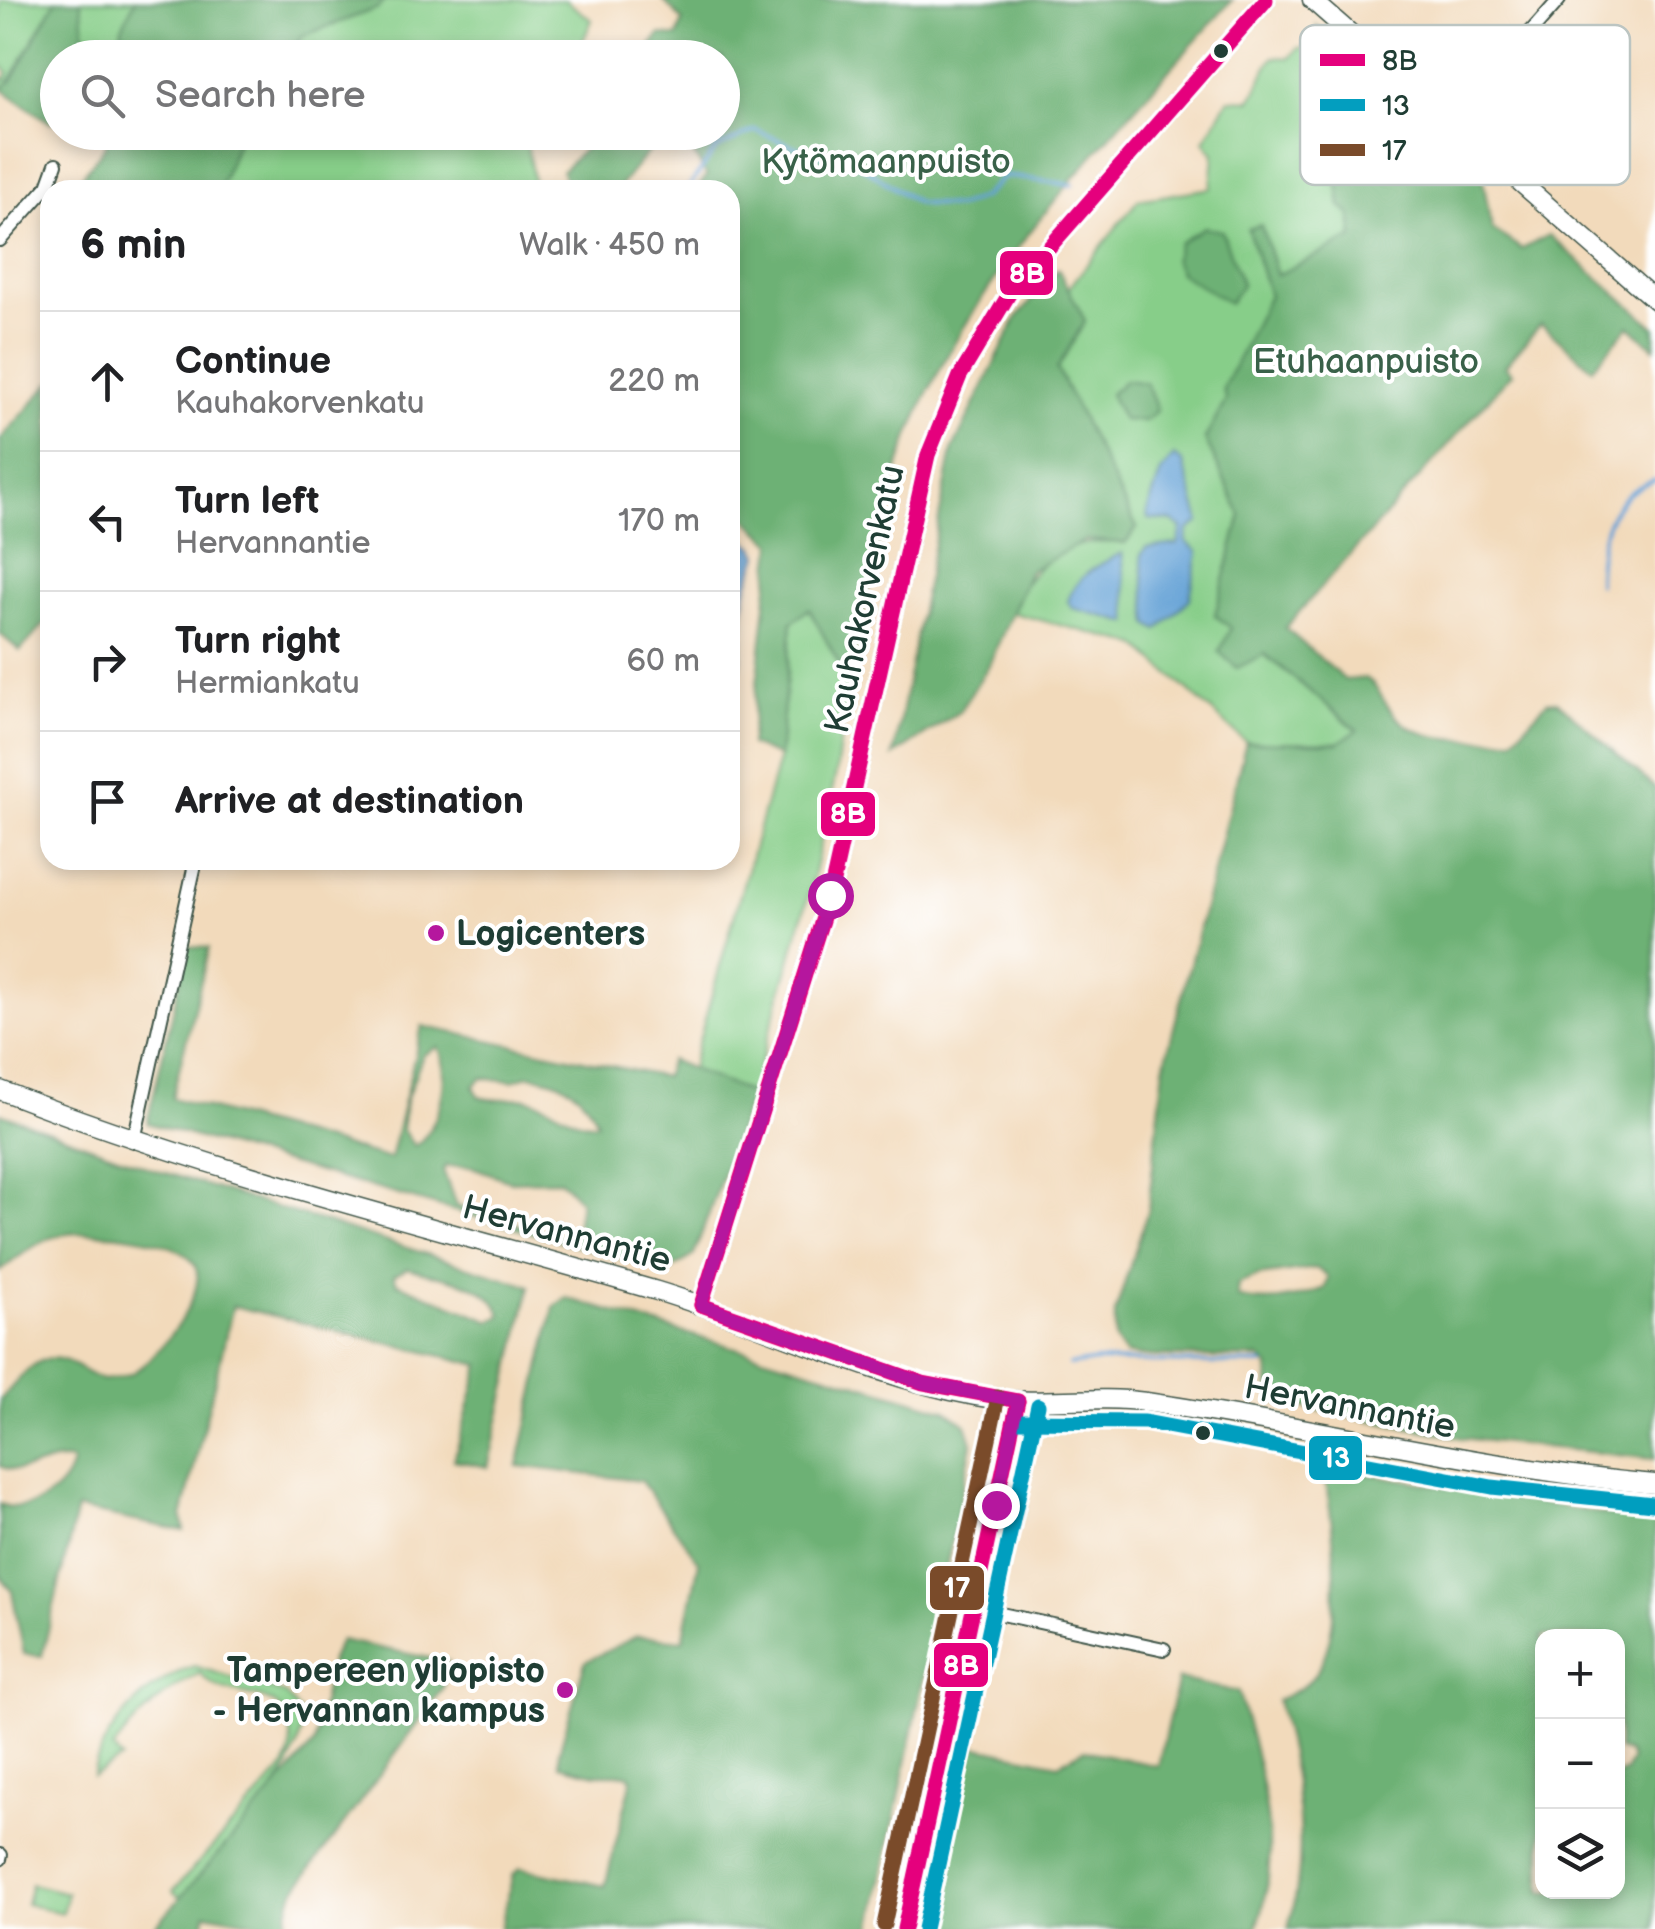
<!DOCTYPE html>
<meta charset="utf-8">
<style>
:root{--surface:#fff;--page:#f6f6f6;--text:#202124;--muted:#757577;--line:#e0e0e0}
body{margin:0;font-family:"Balsamiq Sans",sans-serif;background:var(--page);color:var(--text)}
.controls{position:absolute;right:30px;bottom:30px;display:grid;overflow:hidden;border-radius:20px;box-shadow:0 5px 15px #0003}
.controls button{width:90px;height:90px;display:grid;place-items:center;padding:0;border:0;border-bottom:2px solid var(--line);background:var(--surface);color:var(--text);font:50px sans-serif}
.stop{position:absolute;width:30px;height:30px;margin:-22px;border:8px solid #b5179e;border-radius:50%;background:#fff}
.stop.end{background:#b5179e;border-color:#fff;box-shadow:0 2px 10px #0008}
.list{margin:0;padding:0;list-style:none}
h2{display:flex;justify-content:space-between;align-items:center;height:130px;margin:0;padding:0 40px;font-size:42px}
h2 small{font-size:32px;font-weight:400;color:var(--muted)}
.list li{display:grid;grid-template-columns:65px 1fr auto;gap:30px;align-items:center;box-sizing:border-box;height:140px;padding:0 40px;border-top:2px solid var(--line)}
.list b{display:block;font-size:38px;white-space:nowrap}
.list p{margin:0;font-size:32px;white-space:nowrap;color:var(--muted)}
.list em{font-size:32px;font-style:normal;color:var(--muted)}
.icon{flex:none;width:55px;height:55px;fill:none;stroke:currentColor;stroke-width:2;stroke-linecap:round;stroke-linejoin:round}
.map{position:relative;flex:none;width:1655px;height:1929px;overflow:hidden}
.search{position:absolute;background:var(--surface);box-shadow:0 5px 15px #0003;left:40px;top:40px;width:700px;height:110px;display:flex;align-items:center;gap:25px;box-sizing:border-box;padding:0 35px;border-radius:55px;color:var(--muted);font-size:38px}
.panel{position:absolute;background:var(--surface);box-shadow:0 5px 15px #0003;left:40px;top:180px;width:700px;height:690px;border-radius:30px}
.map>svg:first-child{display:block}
.green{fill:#87ce89;stroke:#53865e;stroke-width:2.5}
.forest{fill:#6db175;stroke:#467754;stroke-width:2.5;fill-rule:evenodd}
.water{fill:#65a2d6;stroke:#427085;stroke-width:2.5}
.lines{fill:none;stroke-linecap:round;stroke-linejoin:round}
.stream{stroke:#65a2d6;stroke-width:4}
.street-casing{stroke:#3f5548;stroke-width:16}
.secondary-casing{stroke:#3f5548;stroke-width:21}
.street{stroke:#fff;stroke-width:12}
.secondary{stroke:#fff;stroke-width:18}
.bus-1-casing{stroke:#fff;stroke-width:22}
.bus-2-casing{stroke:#fff;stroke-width:22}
.bus-3-casing{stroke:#fff;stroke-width:22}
.bus-1{stroke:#e5007d;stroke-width:15}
.bus-2{stroke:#039ebf;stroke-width:15}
.bus-3{stroke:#7a4b2a;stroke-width:15}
.route{stroke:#b5179e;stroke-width:12}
.bus-dot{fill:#1f3d34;stroke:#fff;stroke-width:4}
.poi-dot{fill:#b5179e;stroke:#fff;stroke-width:4}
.labels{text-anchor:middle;stroke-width:8;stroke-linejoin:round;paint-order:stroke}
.park-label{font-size:35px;fill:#396149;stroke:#fff}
.street-label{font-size:35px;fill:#1f3d34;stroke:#fff}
.poi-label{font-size:35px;font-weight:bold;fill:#1f3d34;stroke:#fff;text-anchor:start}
.key{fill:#fff;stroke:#bcc5c2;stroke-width:2.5}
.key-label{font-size:28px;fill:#1f3d34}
.line-badge{stroke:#fff;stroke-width:4}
.badge-label{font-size:28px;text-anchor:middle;font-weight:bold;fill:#fff}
</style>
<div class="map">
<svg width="1655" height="1929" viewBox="0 0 1655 1929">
<rect width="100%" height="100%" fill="#fff"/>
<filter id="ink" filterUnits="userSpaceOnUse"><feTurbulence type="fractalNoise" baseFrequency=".01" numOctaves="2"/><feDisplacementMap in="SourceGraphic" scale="20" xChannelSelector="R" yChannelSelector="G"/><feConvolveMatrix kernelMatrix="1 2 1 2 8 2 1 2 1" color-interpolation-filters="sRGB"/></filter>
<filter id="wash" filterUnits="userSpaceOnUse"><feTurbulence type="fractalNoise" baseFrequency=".0048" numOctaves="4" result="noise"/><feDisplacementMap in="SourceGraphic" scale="40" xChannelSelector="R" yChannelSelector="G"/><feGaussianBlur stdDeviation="2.25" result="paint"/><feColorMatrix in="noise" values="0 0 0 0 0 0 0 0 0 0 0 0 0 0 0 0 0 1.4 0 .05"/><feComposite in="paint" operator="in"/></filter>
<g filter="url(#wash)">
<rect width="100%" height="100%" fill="#f2dabb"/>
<g class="green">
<path d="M0,0h56l-51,89 -5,-2v-9l5,1 3,-7 -8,-8z"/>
<path d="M81,0h54l-15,36 -2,21h-32z"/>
<path d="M385,0h180l27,20 -16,37 -288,1 14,-22 76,-28z"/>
<path d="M1298,48h22l21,158 10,9 3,22 -77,38 -16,-49 -13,3 21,66 -45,94 3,11 -22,39 36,76 -26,100 143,115 -20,13 -92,-1 -109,-97 -128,-33c28,-55 53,-74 116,-69l12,-15 -80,-159 28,-48 -17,-32 70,-89 73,-12 3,-34 -10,-13 25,-42 22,1c11,-15 10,-29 23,-43l16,1z"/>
<path d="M240,133h291l-4,12 8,45h-316z"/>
<path d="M809,608l40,74 -13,91 -24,110 -60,211 -61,-25 88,-312 13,-135z"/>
<path d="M194,1666l90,27 19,23c-3,68 -80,132 -123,182l-7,-7 109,-121c9,-13 10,-22 8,-37 -7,-54 -63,-25 -90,-60 -37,20 -62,42 -87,76l8,10 -28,17c9,-49 55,-94 101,-110z"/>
<path d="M31,1884l36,9 -5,20 -36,-9z"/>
</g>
<g class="forest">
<path d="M56,0h25l5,57 -28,1 -1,61 -6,4 -50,-34 11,-9z"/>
<path d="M135,0h250l-7,8 -76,28 -14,21h-170l4,-30z"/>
<path d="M663,0h569c-115,131 -250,261 -318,424 -30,73 -46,178 -65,258l-40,-73 -17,13 -13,135 -29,-12 23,-202 -43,-39v-314h-34l11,-14 -16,-27 -40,-1 -34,42 -50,-1 -5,-18 37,-38 123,-1v-74l-80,-1 18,-22 17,2 6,-16z"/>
<path d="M1317,26l165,149 10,54 30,20 27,-14 106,92v21l-26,-22 -37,42 -51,-44 -36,42 7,7 -227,255 60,52 21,-2c13,10 14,18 23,30 26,39 84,30 124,31l34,-37 10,-1 98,87v671l-193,-21 -186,-36 -7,-8v-27l-9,-9 -125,-2 -10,-2 -10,-14v-27l33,-103 16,-143 82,-325 92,1 19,-13 -92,-76 -28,14 -18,-16 12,-24 -16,-13 26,-100 -36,-76 21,-39 -3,-11 46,-94 -21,-66 13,-4 16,50 77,-38 -3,-22 -10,-9zM1316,1268l12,9 -3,11c-27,11 -59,17 -88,9l1,-13 20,-8z"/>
<path d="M95,133h145l-21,57h-148l35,-45v-6z"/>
<path d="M1204,227l18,4 20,54 -13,18 -49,-30 -6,-13 5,-17z"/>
<path d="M1058,269l27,52 -28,48 80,159 -12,15 -39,-3 -56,31 -41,94 -29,46 -67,45 59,-305 64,-132z"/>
<path d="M1125,380l21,3 11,27 -12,11 -22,-1 -13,-26z"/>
<path d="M50,383v235l-30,33 -20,-17v-194z"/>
<path d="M188,946l21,2 -37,150 218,61 32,-133 242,51 6,-17 82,34 -58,161 -26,17 -521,-149zM438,1047c14,26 2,84 -24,99l-12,-17 4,-29 17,-45zM528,1075c33,4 57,16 69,48 -24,3 -45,-20 -69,-24 -17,-3 -31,4 -49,-2l-5,-11 8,-8 31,3zM446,1166l26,1 38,14 50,-1 20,21 -6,40 -118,-35 -13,-36z"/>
<path d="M0,1113l153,56 377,117 -42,181 -34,-7 26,-95 -247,-59 -51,211 2,14 -107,-22 -35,147 -18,-2 -12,-62 -12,-18v-70c28,12 69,-13 72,-43 -24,-6 -47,18 -72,5v-66c17,-17 37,-52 66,-39 13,6 23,14 37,19 10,-1 19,-2 29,-7 24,-13 77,-79 63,-107 -14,-29 -98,-36 -128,-32 -26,3 -47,22 -67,37zM408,1268c28,10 85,12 93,48l-10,5 -94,-38 -3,-8z"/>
<path d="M566,1298l380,112 20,14 6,19 -100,486h-372l13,-54 7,-7 85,18 27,-107 -4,-5h-32l-36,-9 -1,-13 26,-90 52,-26 46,4 16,-78 -58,-81 -123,-15 36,-159z"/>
<path d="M1323,1466l294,50 38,-1v414h-367c23,-75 9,-155 -11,-229 14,-7 28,-12 38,-26 32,-44 18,-157 8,-208zM1542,1636h76v114l10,3 3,7 -6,12 -7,2v118h-76z"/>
<path d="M340,1640l109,22 -7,28 -149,203 -9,35 -78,-15 -4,16h-49l161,-185 16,-82z"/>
<path d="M1178,1679l60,13c21,73 48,162 18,237h-331l39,-185 94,20 26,-14 74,16z"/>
</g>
<g class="water">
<path d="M1174,456l9,6 17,60 -12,8 -2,12 12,10 -8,47 -32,31 -9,-6 -8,-69 5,-7 32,-4 4,-16 -10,-7 -24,-2 -1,-7 14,-40z"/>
<path d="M730,527l25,20 4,8c-4,13 -11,26 -13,39 -6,35 1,71 -16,104z"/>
<path d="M1122,553l7,70 -57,-15 -4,-7c8,-26 32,-37 54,-48z"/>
</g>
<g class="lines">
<g class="stream">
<path d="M687,190l29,-41 39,-19 52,22 52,12 58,39 40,4 26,-10 21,-21 69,9"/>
<path d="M1598,584c0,-44 9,-89 57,-104"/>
<path d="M1069,1365l27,-4 167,3"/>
</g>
</g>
</g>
<g filter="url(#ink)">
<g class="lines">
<g class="street-casing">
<g id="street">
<path d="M1451,122l108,-122"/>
<path d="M0,240l48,-54 8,-22"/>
<path d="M134,1140l62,-280"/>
<path d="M974,1608l190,41"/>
<path d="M0,1859l1,-4"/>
</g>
</g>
<g class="secondary-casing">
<g id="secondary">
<path d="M1312,0l343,300"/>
<path d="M0,1090c214,84 437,137 657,201 106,32 208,84 318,105 57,11 114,-2 171,6 171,24 337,67 509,82"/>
<path d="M701,1305l129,-410 98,-440 32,-79 51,-85 255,-291"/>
<path d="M904,1929l114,-528"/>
</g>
</g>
<use href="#street" class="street"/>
<use href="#secondary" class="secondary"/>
<g class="bus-1-casing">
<g id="bus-1">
<path d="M701,1305l129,-410 98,-440 32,-79 51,-85 255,-291"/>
<path d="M701,1305l222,78 95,18"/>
<path d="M904,1929l114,-528"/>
</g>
</g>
<g class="bus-2-casing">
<g id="bus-2">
<path d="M1018,1421l127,1 347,65 161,17"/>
<path d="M924,1929l114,-524"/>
</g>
</g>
<g class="bus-3-casing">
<path id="bus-3" d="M884,1925l114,-528"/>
</g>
<use href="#bus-1" class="bus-1"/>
<use href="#bus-2" class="bus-2"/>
<use href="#bus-3" class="bus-3"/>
</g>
</g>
<g class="lines" filter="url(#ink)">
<path class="route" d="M830,895l-129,410 222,78 95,18 -22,104"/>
</g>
<g class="bus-dot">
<circle cx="1221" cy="51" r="9"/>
<circle cx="1203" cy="1433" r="9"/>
</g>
<g class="poi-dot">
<circle cx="436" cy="933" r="10"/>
<circle cx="565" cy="1690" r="10"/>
</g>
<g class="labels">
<g class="park-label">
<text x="886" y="173">Kytömaanpuisto</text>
<text x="1366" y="373">Etuhaanpuisto</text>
</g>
<g class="street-label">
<text transform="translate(864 599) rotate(-78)" y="12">Kauhakorvenkatu</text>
<text transform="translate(567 1233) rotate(15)" y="12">Hervannantie</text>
<text transform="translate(1350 1406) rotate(11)" y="12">Hervannantie</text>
</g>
<g class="poi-label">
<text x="456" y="945">Logicenters</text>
<text x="545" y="1682" text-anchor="end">Tampereen yliopisto<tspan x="545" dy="40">- Hervannan kampus</tspan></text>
</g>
</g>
<rect x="1300" y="25" width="330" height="160" rx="15" class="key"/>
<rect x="1320" y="54" width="45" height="12" fill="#e5007d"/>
<rect x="1320" y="99" width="45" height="12" fill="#039ebf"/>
<rect x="1320" y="144" width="45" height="12" fill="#7a4b2a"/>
<g class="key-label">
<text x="1382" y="70">8B</text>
<text x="1382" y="115">13</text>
<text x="1382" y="160">17</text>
</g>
<g class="line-badge">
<rect x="998" y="249" width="57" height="48" rx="10" fill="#e5007d"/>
<rect x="819" y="790" width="58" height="48" rx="10" fill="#e5007d"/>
<rect x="1307" y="1434" width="57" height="48" rx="10" fill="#039ebf"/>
<rect x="928" y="1564" width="58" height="48" rx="10" fill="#7a4b2a"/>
<rect x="932" y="1641" width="58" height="48" rx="10" fill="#e5007d"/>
</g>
<g class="badge-label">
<text x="1027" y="283">8B</text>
<text x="848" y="823">8B</text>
<text x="1336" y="1467">13</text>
<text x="957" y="1597">17</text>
<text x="961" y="1675">8B</text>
</g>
</svg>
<div class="controls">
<button>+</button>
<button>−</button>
<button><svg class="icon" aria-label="layers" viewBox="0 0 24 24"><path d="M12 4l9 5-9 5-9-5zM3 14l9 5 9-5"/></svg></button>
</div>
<div class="stop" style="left:830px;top:895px"></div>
<div class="stop end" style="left:996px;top:1505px"></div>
<div class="search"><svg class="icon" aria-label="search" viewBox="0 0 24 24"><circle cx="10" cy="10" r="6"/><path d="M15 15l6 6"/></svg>Search here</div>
<section class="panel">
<h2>6 min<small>Walk · 450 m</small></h2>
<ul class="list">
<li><svg class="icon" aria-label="ahead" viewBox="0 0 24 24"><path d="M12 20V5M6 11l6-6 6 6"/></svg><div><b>Continue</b><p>Kauhakorvenkatu</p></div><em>220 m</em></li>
<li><svg class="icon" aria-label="left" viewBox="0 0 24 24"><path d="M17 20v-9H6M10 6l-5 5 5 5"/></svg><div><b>Turn left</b><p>Hervannantie</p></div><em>170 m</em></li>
<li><svg class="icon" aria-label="right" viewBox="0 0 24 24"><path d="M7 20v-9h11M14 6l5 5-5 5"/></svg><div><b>Turn right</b><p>Hermiankatu</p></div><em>60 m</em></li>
<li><svg class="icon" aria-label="arrive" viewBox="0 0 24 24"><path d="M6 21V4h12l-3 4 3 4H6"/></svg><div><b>Arrive at destination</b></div></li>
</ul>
</section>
</div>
